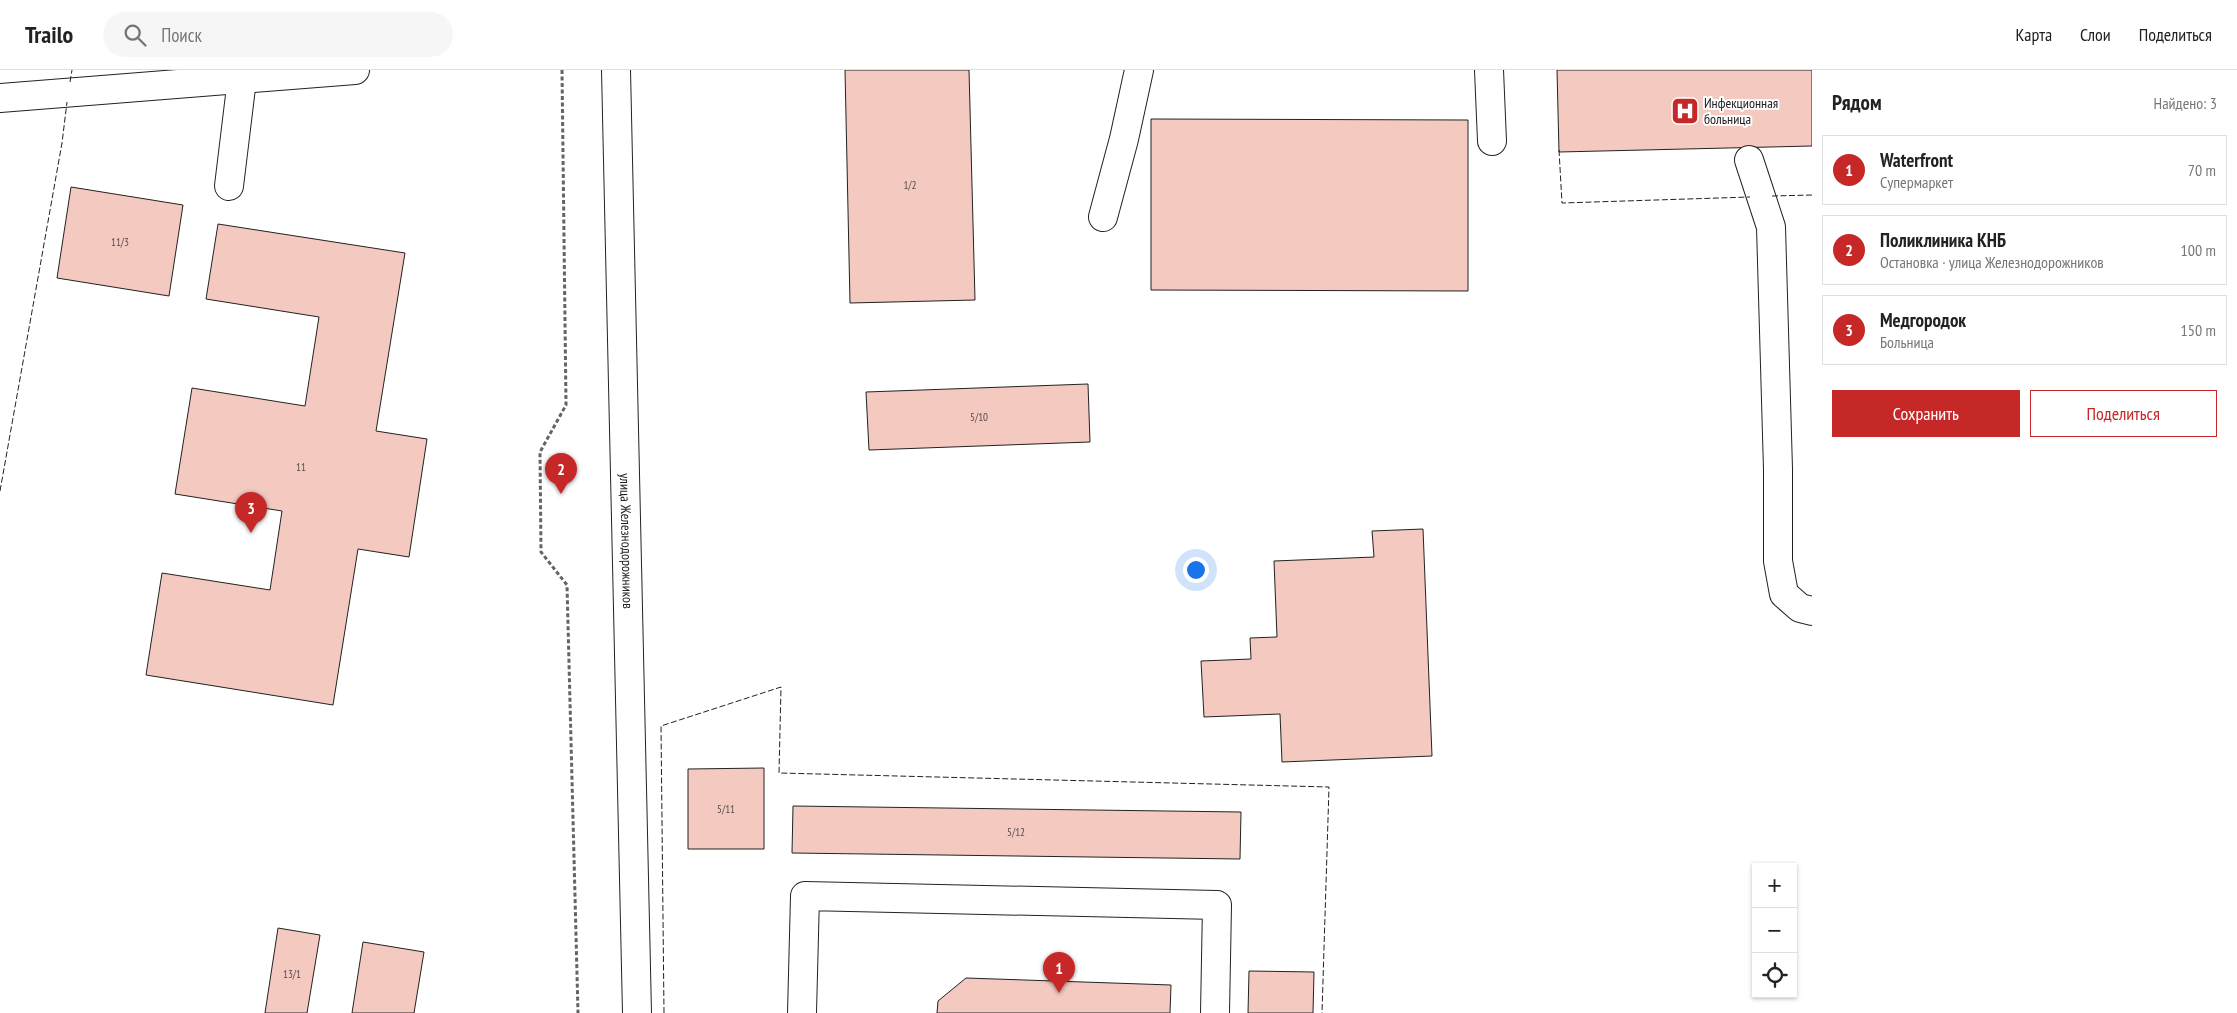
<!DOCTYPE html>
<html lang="ru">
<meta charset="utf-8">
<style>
:root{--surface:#fff;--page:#f6f6f6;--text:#222;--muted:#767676;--line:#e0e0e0;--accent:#c62828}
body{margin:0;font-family:"PT Sans Narrow",sans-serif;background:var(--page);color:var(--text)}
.controls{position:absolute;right:15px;bottom:15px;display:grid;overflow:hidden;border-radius:0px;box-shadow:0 1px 4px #0004}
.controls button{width:45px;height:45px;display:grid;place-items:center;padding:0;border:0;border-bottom:1px solid var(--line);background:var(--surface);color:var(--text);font:25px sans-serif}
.you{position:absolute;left:1195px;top:499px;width:18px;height:18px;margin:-12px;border:4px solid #fff;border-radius:50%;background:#1a73e8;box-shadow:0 0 0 8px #1a73e833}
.badge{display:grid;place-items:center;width:32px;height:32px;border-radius:50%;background:var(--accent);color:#fff;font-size:16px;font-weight:700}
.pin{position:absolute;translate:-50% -41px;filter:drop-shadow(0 1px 2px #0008)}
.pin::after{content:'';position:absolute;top:26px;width:18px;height:15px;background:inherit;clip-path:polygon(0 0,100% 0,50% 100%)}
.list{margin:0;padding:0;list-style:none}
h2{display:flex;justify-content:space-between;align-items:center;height:65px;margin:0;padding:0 20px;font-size:21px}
h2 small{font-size:16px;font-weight:400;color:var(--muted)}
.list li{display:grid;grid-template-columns:32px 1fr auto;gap:15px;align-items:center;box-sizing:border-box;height:70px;margin:0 10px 10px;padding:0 10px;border:1px solid var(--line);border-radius:0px}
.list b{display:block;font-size:19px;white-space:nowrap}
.list p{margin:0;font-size:16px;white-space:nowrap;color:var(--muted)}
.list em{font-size:16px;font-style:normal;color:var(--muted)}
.actions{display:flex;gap:10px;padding:15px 20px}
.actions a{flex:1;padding:11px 0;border:1px solid var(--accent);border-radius:0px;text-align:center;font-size:18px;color:var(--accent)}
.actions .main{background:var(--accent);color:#fff}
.icon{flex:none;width:28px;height:28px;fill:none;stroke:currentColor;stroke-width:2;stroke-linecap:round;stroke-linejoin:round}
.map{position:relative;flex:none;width:1812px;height:943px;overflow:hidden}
header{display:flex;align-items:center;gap:30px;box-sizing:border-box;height:70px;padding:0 25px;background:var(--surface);border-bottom:1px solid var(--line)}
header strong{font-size:24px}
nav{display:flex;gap:28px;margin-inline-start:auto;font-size:18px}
.search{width:350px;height:45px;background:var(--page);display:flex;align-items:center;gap:12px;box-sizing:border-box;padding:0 18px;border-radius:28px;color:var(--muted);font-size:19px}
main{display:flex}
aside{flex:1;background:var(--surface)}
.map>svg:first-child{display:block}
.building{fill:#f3c9c0;stroke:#222}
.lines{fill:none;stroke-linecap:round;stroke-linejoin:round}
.minor-casing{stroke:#222;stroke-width:30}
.path{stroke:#646464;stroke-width:3;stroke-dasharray:4 2.5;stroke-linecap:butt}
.minor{stroke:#fff;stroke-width:28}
.fence{stroke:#222;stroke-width:1;stroke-dasharray:6 2.5;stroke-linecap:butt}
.labels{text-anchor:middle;stroke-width:4;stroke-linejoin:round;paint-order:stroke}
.number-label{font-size:11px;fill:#564c4a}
.poi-label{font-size:14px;fill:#222;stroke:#fff;text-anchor:start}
.street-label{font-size:14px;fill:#222;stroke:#fff}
</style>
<header>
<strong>Trailo</strong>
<div class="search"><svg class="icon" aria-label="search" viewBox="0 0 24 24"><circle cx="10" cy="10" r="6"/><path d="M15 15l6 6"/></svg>Поиск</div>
<nav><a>Карта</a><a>Слои</a><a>Поделиться</a></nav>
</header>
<main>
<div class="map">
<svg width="1812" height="943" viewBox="0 0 1812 943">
<rect width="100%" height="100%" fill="#fff"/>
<g class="building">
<path d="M845,0h124l6,230 -125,3z"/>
<path d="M1557,0h255v76l-253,6z"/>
<path d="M1151,49l317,1v171l-317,-1z"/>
<path d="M71,117l112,18 -14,91 -112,-18z"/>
<path d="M218,154l187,29 -29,178 51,8 -18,118 -51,-8 -25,156 -187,-30 16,-102 108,17 12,-79 -107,-17 17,-106 113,18 14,-89 -113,-18z"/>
<path d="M1088,314l2,58 -221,8 -3,-58z"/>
<path d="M1423,459l9,227 -150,6 -2,-48 -76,3 -3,-56 50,-2 -1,-21 27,-1 -3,-76 100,-4 -2,-26z"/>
<path d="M764,698v81h-76v-80z"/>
<path d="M793,736l448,6 -1,47 -448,-6z"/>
<path d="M278,858l42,7 -13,78h-42z"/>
<path d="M363,872l61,10 -10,61h-62z"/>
<path d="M1249,901l65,1 -1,41h-65z"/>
<path d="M966,908l205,7 -1,28h-233l1,-12z"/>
</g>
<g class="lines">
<g class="minor-casing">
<g id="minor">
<path id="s1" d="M616,0l21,943"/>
<path d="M1489,0l3,71"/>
<path d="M0,28l355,-28"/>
<path d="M1749,90l22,67 7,242v92l6,33 16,14 12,3"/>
<path d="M229,116l13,-107"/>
<path d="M1103,147l21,-78 15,-69"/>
<path d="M802,943l3,-117 412,9 -2,108"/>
</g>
</g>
<path class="path" d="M562,0l4,335 -26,47 1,100 26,33 11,428"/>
<use href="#minor" class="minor"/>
<g class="fence">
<path d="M70,12l2,-12"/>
<path d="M1559,80l3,53 188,-6"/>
<path d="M1772,126l40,-1"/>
<path d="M0,421l62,-348 5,-41"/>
<path d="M664,943l-3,-287 120,-39 -2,86 550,14 -7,226"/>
</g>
</g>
<defs>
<g id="hospital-square" transform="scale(1.4375)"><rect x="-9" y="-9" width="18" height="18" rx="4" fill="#c62828" stroke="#fff"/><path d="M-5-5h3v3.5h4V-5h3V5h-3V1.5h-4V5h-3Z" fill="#fff"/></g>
</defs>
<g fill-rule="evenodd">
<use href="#hospital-square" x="1685" y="41"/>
</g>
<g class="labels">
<g class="number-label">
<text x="910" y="119">1/2</text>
<text x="120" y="176">11/3</text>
<text x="979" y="351">5/10</text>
<text x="301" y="401">11</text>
<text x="726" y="743">5/11</text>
<text x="1016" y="766">5/12</text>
<text x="292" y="908">13/1</text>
</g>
<g class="poi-label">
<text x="1704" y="38">Инфекционная<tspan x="1704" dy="16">больница</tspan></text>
</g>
<g class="street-label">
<text dy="5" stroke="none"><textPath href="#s1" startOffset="471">улица Железнодорожников</textPath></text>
</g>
</g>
</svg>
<div class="controls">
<button>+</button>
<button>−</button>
<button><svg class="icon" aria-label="locate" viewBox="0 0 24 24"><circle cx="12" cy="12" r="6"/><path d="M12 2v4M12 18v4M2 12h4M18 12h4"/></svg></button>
</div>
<div class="you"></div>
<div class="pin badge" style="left:1059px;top:923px">1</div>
<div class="pin badge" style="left:561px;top:424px">2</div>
<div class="pin badge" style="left:251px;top:463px">3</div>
</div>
<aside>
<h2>Рядом<small>Найдено: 3</small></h2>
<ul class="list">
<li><span class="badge">1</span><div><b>Waterfront</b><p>Супермаркет</p></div><em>70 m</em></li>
<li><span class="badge">2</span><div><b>Поликлиника КНБ</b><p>Остановка · улица Железнодорожников</p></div><em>100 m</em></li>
<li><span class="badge">3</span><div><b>Медгородок</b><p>Больница</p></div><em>150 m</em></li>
</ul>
<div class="actions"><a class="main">Сохранить</a><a>Поделиться</a></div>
</aside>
</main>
